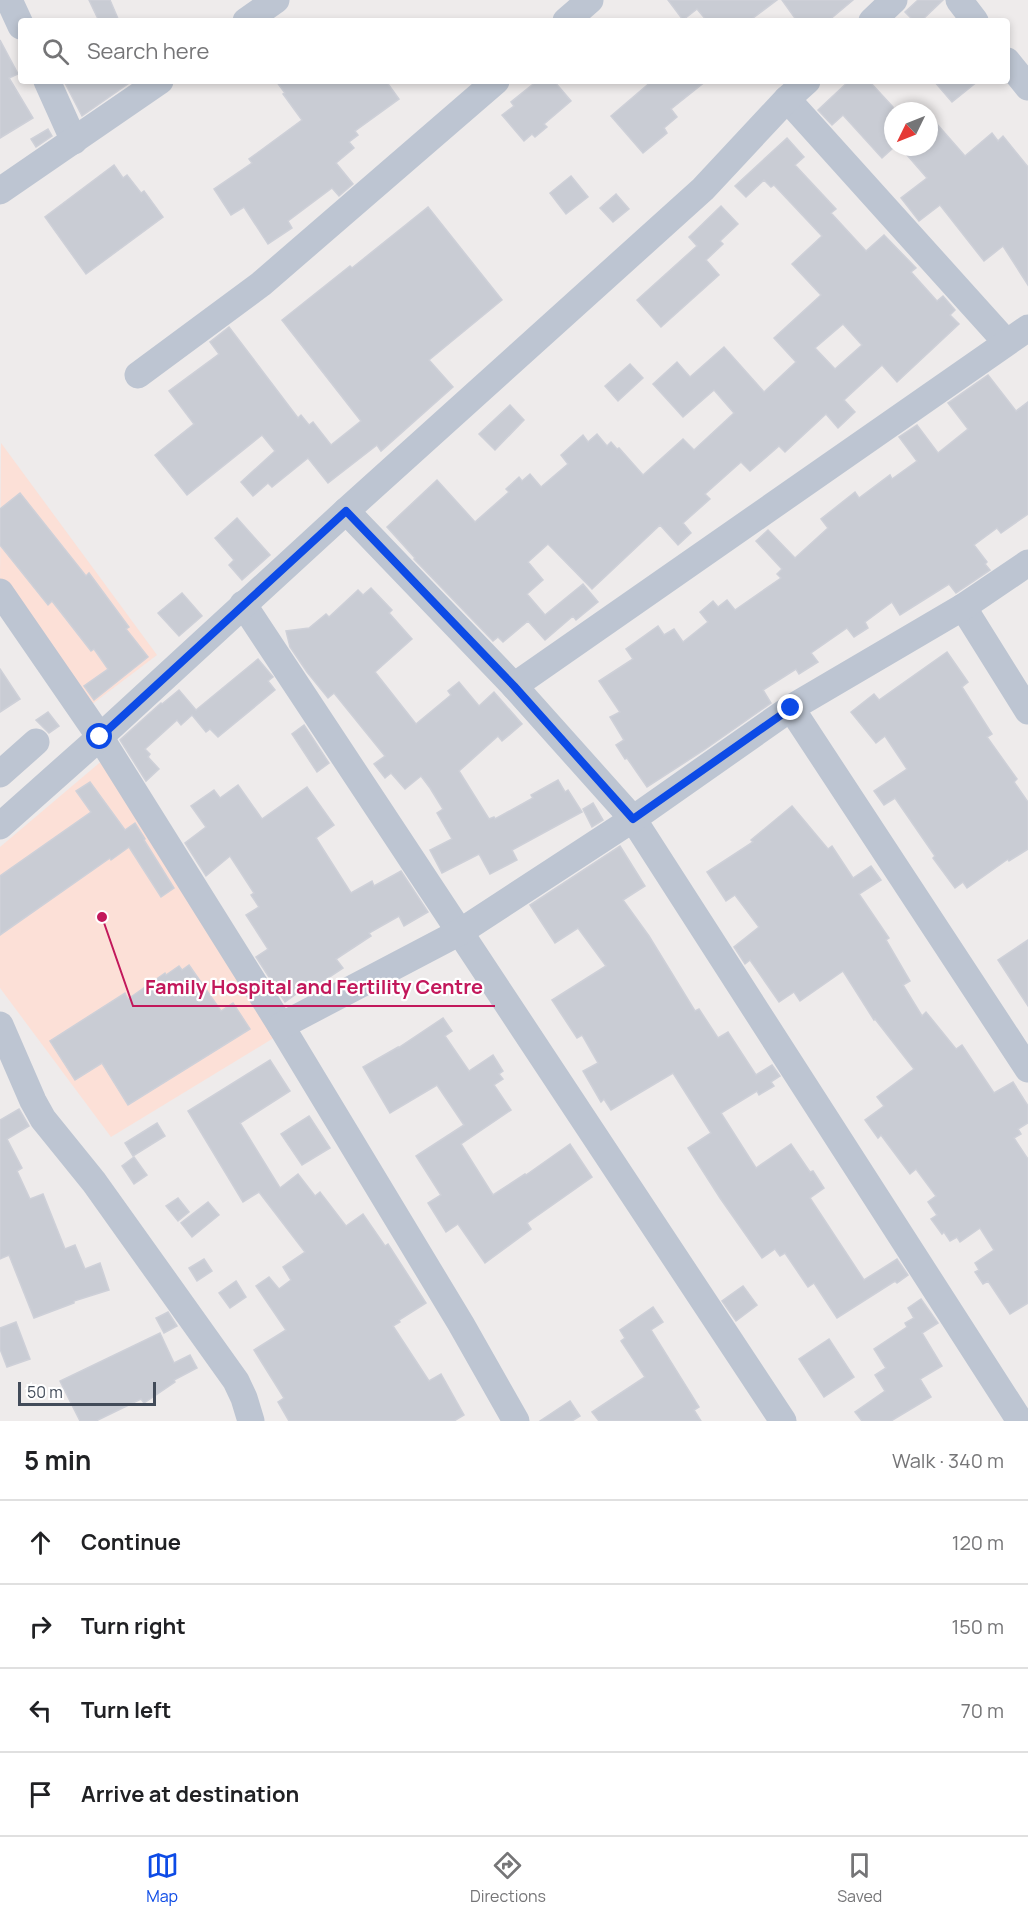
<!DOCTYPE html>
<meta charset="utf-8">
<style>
:root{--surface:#fff;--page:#f2f2f2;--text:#202124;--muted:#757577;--line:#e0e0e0;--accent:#0d4be6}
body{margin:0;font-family:Manrope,sans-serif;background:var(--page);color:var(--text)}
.compass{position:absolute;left:884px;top:102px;width:54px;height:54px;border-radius:50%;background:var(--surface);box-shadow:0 3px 9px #0003;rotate:227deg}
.scale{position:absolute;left:18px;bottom:15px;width:138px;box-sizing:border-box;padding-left:6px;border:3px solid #424b59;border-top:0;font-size:16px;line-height:21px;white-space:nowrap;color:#424b59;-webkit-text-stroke:4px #fff;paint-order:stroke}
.stop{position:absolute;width:18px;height:18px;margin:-14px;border:4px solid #0d4be6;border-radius:50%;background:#fff}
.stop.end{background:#0d4be6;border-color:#fff;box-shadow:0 2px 6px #0008}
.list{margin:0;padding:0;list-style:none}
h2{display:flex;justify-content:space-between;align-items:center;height:78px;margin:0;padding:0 24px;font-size:26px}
h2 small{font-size:20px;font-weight:400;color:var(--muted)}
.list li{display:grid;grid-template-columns:39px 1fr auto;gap:18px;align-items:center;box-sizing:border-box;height:84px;padding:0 24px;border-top:2px solid var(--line)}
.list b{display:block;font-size:22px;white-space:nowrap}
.list em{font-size:20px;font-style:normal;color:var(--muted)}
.icon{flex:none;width:33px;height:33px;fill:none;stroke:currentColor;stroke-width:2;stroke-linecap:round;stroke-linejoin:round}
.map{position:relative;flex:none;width:1028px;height:1421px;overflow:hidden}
.search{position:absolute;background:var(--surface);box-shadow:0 3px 9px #0003;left:18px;right:18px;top:18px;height:66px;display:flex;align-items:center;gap:15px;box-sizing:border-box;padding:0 21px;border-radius:6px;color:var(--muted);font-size:22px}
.sheet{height:414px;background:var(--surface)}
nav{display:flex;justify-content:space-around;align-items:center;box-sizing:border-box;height:84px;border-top:2px solid var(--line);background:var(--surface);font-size:16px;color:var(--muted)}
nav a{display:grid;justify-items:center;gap:3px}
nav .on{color:var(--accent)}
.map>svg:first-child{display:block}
.medical{fill:#fce0d7}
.building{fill:#c9ccd4;stroke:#ced0d8;stroke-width:1.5;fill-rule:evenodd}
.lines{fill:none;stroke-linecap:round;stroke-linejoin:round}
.minor{stroke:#bdc5d2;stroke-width:27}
.route{stroke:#0d4be6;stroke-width:8}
.leader{fill:none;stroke:#c2185b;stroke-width:2}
.callout-dot{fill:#c2185b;stroke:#fff;stroke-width:2}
.callout-label{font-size:20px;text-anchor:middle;font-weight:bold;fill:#c2185b;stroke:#fff;stroke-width:4.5;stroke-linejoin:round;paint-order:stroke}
</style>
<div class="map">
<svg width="1028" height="1421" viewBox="0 0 1028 1421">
<rect width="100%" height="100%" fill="#eeebeb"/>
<g class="medical">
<path d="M1,443l156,212 -74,56 -83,-122z"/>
<path d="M104,759l173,277 -166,101 -111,-149v-141z"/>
</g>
<g class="building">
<path d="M89,0h21l9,21h-20z"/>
<path d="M668,0h109l-28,21h-42l-10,-12 -14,11z"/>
<path d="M782,0h71l-25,21h-31z"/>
<path d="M918,0h25l-22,21h-7l-9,-9z"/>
<path d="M0,40l18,34 -9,4 24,40 -33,20z"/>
<path d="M64,81h68l-50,35z"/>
<path d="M276,81h110l13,18 -44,32 3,4 -9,7 5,6 -18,15 17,21 -14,12 -7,-8 -44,33 4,7 -24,16 -24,-37 -13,8 -17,-26 38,-26 -3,-4 53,-39 -19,-26 2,-1z"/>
<path d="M537,81h17l17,20 -27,23 3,3 -12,10 -3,-3 -8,7 -22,-26 12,-9 -3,-4z"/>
<path d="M652,81h54l-35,28 6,8 -13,11 3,5 -24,20 -32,-37z"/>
<path d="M849,81h20l24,26v41l-11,10 -39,-43 -11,10 -14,-15z"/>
<path d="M934,81h44l-26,21z"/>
<path d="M929,115l36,41 27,-23 6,8 5,-5 25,31v118l-25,-39 -19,15 -44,-56 -21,16 -18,-23 26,-20 -27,-31h29z"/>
<path d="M48,129l4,7 -16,11 -5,-8z"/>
<path d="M787,138l17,19 -9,8 41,44 -5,4 35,38 18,-16 32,33 -5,4 26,29 6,-5 12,14 -5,5 9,9 -62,58 -15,-17 -38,35 11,12 -17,16 -12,-14 -41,38 -6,-6 -29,25 -9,-9 -36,32 5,5 -27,24 8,10 -13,12 -18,-20 -68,64 -44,-45 -20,18 15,18 -16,14 18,21 38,-31 15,18 -22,18 -3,-4 -28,24 -17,-19 -25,21 -5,-5 -5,4 -79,-82 1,-1 -28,-31 50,-47 38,42 34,-30 -3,-3 13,-12 3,4 8,-7 11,13 27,-23 -7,-9 22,-20 5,7 9,-8 10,12 4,-4 6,7 2,-1 24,27 40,-36 11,11 40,-37 -20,-23 -31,27 -30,-33 24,-22 13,15 34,-30 40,45 32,-30 -22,-24 47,-43 -29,-31 30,-28 -48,-51 -3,2 -7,-7 -18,17 -11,-11zM843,324l19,21 -27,24 -20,-21z"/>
<path d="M114,165l9,13 4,-3 14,18 3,-2 19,26 -77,57 -41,-57z"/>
<path d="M571,176l17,21 -22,17 -16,-21z"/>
<path d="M616,194l13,15 -16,13 -13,-14z"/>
<path d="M721,206l17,18 -18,17 3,3 -17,16 13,15 -58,52 -24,-27 60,-54 -8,-9z"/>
<path d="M428,207l74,93 -73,60 24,27 -72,64 -4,-6 -49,38 -20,-25 -36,29 -4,-4 -15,13 -12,-14 34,-31 -13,-16 -75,60 -32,-40 39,-31 -25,-33 50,-37 -9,-12 19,-15 69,91 3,-3 8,10 4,-3 18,23 30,-24 -79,-101 68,-54 2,2z"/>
<path d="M630,364l13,14 -25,23 -13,-15z"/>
<path d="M988,375l28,36 12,-9v112l-27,19 -4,-5 -23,17 13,17 -2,2 5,6 -34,23 -7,-9 -49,31 -8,-13 -27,20 3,6 -14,9 -7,-9 -36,25 7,9 -19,12 -3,-5 -33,21 8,13 -67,47 -57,37 -20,-29 -2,1 -9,-14 8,-5 -14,-23 10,-5 -21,-31 34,-22 -7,-10 32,-23 6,9 10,-6 9,13 25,-20 -8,-10 13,-11 5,6 9,-7 8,10 46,-32 -4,-4 5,-5 -26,-28 12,-11 27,28 33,-30 -7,-9 34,-27 4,6 31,-23 2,4 25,-18 -18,-24 18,-12 21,28 30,-24 -20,-26z"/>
<path d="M510,405l14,15 -29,30 -16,-16z"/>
<path d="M20,493l66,83 3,-3 40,54 -3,2 22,28 -54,43 -10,-14 24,-17 -14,-20 -3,2 -39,-50 -4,4 -48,-60v-36z"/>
<path d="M237,518l33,37 -28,25 -13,-15 5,-5 -19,-22z"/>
<path d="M371,588l21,22 -3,3 23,26 -37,33 41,52 35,-29 -3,-4 11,-9 20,24 15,-14 28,32 -20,17 -4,-5 -39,35 30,48 5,-2 1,2 38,-21 -2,-3 27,-15 7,12 3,-2 14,22 -70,38 5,10 -27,14 -11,-20 -37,19 -12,-23 22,-11 -15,-26 6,-4 -13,-21 -9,-12 -16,13 -14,-16 -6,5 -11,-14 11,-8 -51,-63 -6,5 -21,-26 -17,-25 -4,-16 23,-3 17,-14 3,3 29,-27 5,5z"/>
<path d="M182,593l20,23 -23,20 -21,-23z"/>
<path d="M947,652l21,30 -6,5 30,47 -5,3 30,42 -3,3 14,20v47l-19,12 -1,-2 -41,29 -4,-6 -8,6 -22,-30 2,-2 -40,-58 -11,7 -10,-14 33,-22 -22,-33 -9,7 -25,-31 23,-18 5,6z"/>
<path d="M258,659l15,18 -5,4 7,9 -57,47 -8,-8 -4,3 -14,-17 -11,10 -4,-5 -32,29 5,5 -2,3 11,12 -13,12 -26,-41 41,-37 1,1 17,-14 17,20z"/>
<path d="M0,669l20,30 -20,13z"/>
<path d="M48,712l11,14 -10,7 -13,-13z"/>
<path d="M304,725l25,38 -12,9 -25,-38z"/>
<path d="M90,782l35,48 10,-7 10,16 -1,1 30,48 -13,9 -32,-50 -18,13 -1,-2 -110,77v-59l91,-64 -15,-21z"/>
<path d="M238,785l24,34 45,-32 27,38 -18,13 35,55 21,-12 2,5 27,-15 27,41 -24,14 -5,-10 -30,17 2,3 -35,23 7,9 -27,18 -3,-4 -28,20 -29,-45 12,-8 -22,-34 13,-8 -8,-12 3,-2 -24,-37 -24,20 -21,-33 21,-16 -15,-21 23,-16 6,8z"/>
<path d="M593,803l10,17 -11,7 -9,-18z"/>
<path d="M792,806l36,43 4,-3 21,32 18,-12 10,14 -22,14 30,44 -3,2 24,41 -7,4 19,31 4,-4 30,37 6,-4 32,48 19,-11 15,24v17l-10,6 3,5 -7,4 14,21v144l-18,11 -22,-33 -5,3 -8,-12 4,-2 -4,-7 19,-13 -14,-22 -20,14 -3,-5 -7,4 -6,-9 -2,2 -11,-15 6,-4 -9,-13 8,-6 -20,-27 -6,5 -29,-39 -3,3 -13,-18 19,-14 -7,-9 37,-28 -39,-50 -1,1 -31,-49 -43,30 -6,-9 -15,10 -29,-42 -5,4 -11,-17 25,-20 -24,-32 -9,6 -19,-29 46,-30 -2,-2z"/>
<path d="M620,846l25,40 -22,14 26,36 46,75 4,-2 19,29 10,-6 28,43 16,-10 8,11 -9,6 3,4 -15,9 -2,-4 -36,22 35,55 35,-24 19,28 3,-1 11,17 -14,10 54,82 33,-21 11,16 -11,8 -2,-2 -58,37 -23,-35 -6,4 -23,-34 -5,3 -5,-7 -13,9 -42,-60 -32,-50 23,-15 -38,-60 -62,37 -7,-11 -3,3 -18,-31 15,-8 -16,-28 -5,3 -25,-38 54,-34 -28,-38 -23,15 -25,-38z"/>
<path d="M1028,940v66l-30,-46z"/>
<path d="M189,965l32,46 12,-8 17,26 -122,76 -26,-42 -27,17 -25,-39 75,-48 3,6 37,-26 1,2 13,-9 3,4z"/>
<path d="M443,1018l9,13 -7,5 24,35 24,-16 10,16 -4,3 4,5 -9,6 17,25 -50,34 32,51 32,-21 1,1 44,-31 22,33 -65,46 4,6 -46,34 -27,-39 -12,8 -18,-29 13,-8 -25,-39 48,-31 -27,-40 -47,28 -27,-46 35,-20v1z"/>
<path d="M270,1060l20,31 -50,32 40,65 18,-14 17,22 5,-4 26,34 17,-12 22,32 3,-2 38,59 -27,17 1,2 -7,4 36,55 12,-7 23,41 -10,6h-165l-11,-19 6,-4 -30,-48 32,-20 -30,-44 13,-9 10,12 12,-9 -8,-13 22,-15 -46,-60 -16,10 -55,-91z"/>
<path d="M19,1109l10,17 -22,13 15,29 -5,3 13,28 13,-5 22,55 10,-4 10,24 15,-6 9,27 -35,11v2l-40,15 -25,-63 -9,4v-139z"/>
<path d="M309,1116l21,32 -28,17 -21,-31z"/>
<path d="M157,1123l8,13 -32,20 -8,-13z"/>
<path d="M134,1157l13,18 -13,9 -12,-18z"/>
<path d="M178,1198l11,14 -11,9 -12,-15z"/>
<path d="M208,1202l11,13 -27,22 -11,-14z"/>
<path d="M204,1259l8,12 -15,10 -8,-13z"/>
<path d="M236,1281l10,16 -16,11 -11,-15z"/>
<path d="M743,1286l14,19 -21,16 -14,-20z"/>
<path d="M921,1299l17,24 -16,10 20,33 -22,13 11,18 -40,24h-29l-7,-9 30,-21 -10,-16 11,-7 -12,-19 33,-22 -2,-4 9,-5 -6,-10z"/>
<path d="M653,1307l10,15 -12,8 48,77 -5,3 7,11h-102l-7,-9 53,-35 -24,-36 4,-3 -5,-8z"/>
<path d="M168,1312l9,14 -13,7 -8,-15z"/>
<path d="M16,1322l14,37 -23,8 -7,-18v-21z"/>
<path d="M160,1333l14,30 16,-8 7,13 -23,12 1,2 -31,21 -3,-4 -45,22h-16l-20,-40z"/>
<path d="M829,1339l25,38 -30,20 -25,-38z"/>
<path d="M570,1401l10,15 -8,5h-32z"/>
</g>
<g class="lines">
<g class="minor">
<path d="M9,0l12,26"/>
<path d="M959,0l16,21"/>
<path d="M246,21l30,-21"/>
<path d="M566,21l24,-21"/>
<path d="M872,21l22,-21"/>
<path d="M1007,61l21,26"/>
<path d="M47,81l27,60"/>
<path d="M787,99l219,243"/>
<path d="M0,191l160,-110"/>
<path d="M138,375l123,-91 235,-203"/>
<path d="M346,511l168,175 119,133 387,602"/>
<path d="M0,592l100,145 181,289 180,298 55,97"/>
<path d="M243,604l540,817"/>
<path d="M963,607l65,104"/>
<path d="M514,686l514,-358"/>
<path d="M791,708l172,-101 65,-44"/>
<path d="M0,774l36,-32"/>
<path d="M0,826l100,-89 246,-226 357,-322 84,-90 20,-18"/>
<path d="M0,1025l33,76 10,18 51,63 142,199 8,17 7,23"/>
<path d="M281,1026l179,-94 173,-113 158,-111 237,361"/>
</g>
</g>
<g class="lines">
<path class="route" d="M100,737l246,-226 168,175 119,133 158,-111"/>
</g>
<path class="leader" d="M102 917L133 1006H495"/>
<circle class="callout-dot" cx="102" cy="917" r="6"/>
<g class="callout-label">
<text x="314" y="994">Family Hospital and Fertility Centre</text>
</g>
</svg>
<svg class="compass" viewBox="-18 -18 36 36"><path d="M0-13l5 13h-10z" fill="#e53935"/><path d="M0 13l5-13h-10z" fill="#757577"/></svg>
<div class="scale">50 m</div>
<div class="stop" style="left:100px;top:737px"></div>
<div class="stop end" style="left:791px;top:708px"></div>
<div class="search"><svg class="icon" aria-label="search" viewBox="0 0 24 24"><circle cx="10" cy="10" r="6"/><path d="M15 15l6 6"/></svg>Search here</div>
</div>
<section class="sheet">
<h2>5 min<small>Walk · 340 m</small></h2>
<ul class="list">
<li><svg class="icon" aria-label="ahead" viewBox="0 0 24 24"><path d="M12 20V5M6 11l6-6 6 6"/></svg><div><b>Continue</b></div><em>120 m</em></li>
<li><svg class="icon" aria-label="right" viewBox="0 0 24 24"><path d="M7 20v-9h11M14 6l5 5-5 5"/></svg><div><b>Turn right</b></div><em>150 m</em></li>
<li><svg class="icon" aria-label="left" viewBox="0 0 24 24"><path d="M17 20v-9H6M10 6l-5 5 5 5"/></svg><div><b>Turn left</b></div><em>70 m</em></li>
<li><svg class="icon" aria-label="arrive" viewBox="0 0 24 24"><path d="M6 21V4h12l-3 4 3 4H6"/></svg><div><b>Arrive at destination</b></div></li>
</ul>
</section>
<nav>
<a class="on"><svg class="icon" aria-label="map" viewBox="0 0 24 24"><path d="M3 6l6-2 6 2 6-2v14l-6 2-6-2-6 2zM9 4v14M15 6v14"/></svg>Map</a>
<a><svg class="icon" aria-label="directions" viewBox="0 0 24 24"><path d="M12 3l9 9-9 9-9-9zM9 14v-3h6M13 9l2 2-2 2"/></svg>Directions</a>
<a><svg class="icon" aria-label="saved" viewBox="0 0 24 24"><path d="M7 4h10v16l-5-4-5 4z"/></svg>Saved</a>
</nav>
